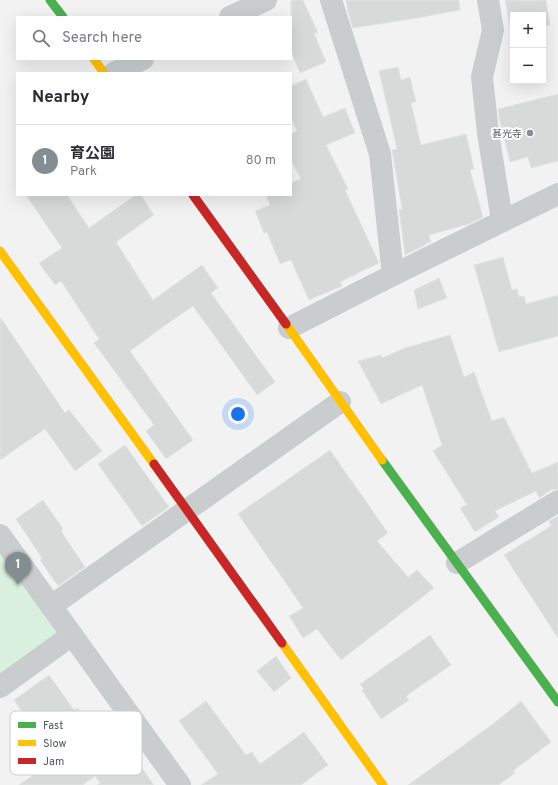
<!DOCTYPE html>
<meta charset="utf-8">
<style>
:root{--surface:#fff;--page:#f2f2f3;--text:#2b2b33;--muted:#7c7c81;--line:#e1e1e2;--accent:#848e92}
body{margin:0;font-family:Overpass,"Noto Sans JP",sans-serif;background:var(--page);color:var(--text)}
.controls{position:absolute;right:12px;top:12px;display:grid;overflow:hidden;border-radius:0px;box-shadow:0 4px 16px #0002}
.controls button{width:36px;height:36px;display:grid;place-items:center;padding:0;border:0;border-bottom:1px solid var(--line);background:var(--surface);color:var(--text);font:20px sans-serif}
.you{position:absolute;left:238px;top:414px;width:14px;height:14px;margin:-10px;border:3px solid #fff;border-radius:50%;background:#1a73e8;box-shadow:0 0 0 6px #1a73e833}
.badge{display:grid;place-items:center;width:26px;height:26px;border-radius:50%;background:var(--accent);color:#fff;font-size:13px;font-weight:700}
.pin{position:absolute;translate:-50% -33px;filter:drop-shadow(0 1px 2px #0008)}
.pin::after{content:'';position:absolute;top:21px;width:14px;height:12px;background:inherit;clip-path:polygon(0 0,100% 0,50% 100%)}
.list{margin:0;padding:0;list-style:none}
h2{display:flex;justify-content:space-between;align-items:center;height:52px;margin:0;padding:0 16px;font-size:17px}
h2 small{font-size:13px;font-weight:400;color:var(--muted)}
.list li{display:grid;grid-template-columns:26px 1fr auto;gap:12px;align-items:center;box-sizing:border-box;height:72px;padding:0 16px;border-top:1px solid var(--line)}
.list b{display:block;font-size:15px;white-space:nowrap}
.list p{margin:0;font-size:13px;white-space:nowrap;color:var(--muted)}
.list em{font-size:13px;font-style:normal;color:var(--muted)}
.icon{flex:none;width:22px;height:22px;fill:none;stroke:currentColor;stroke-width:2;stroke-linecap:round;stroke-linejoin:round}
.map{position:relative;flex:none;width:558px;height:785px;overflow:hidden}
.search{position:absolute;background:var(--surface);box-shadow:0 4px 16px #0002;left:16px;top:16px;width:276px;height:44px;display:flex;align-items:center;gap:10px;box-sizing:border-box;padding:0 14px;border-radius:0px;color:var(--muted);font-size:15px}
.panel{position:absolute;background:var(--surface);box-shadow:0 4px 16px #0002;left:16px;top:72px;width:276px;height:124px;border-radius:0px}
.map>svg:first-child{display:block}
.green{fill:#d8f0dd}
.building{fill:#d8dada;stroke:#e3e4e5}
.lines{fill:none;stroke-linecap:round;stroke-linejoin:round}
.street{stroke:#c9cdce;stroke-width:22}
.fast{stroke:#4caf50;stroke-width:9}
.slow{stroke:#ffc107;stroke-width:9}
.jam{stroke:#c62828;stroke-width:9}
.poi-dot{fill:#848e92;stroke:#fff;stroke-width:1.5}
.labels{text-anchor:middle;stroke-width:4;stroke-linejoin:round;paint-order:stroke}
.poi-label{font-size:10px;fill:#49585e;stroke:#fff;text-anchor:end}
.key{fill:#fff;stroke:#c8cdcf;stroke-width:1}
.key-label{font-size:11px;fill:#49585e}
</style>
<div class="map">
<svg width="558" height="785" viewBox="0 0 558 785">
<rect width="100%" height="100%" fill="#f2f2f2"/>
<path class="green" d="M0,535l72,100 -72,47z"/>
<g class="building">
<path d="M291,0h12l15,33h-4l12,29 -26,11 -9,-22z"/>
<path d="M346,0h113l1,10 -43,8 -64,10 -5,-16z"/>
<path d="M505,0h41l4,25 -7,1v-11h-30v17h-2z"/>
<path d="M398,67l3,13 9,-3 6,25 -5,1 10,42 45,-11 8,35 -4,1 13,47 -14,7 -40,11 2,7 -5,1 1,1 -22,11 -6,-45 3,-1 -10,-59 5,-1 -18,-78z"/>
<path d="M306,79l17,38 22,-9 10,25 -29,12 22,44 -3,1 34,73 -39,19 2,4 -33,14 -18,-40 -11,4 -13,-32 -3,1 -9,-22 15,-6 -4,-10h25v-12l10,-4 -10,-19v-26l6,-3 -6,-13v-32z"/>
<path d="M558,94v67l-27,7 -3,-11 -18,5 -11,-44 -1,-9z"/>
<path d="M26,195h41l22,33 47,-33h5l13,20 -38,27 37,58 49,-35 16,23 -7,5 64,89 -18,13 -64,-89 -26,18 -37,27 63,89 -27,19 -20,-28 8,-6 -60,-82 5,-4 -38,-58 -6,4 -16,-22 23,-15z"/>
<path d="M503,257l9,33 5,-1 2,8 5,-1 2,8 32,-9v41l-59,16 -25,-87z"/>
<path d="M439,278l8,20 -29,11 -4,-19z"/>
<path d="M0,317l65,96 4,-3 33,41 -27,20 -30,-42 -45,31z"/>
<path d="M450,335l14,42 10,-5 18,49 12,-4 28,56 26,-11v27l-7,1 -12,8 -3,-7 -41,20 4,6 -24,15 -15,-24 7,-3 -34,-54 9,-6 -20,-60 -41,19 -23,-43 23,-6 1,3 23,-10z"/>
<path d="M125,445l44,62 -27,19 -44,-62z"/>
<path d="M330,450l58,83 -11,8 31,36 9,-7 17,18 -93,72 -24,-31 -14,9 -14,-22 14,-8 -65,-94z"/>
<path d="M43,500l20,29 -2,2 24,36 -27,19 -18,-26 2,-2 -26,-39z"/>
<path d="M558,516v122l-54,-83 47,-29 -2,-5z"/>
<path d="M430,635l21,30 -45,31 3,4 -28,19 -19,-29 2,-1 -4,-5z"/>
<path d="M276,656l15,22 -17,14 -17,-21z"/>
<path d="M49,675l25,35 3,-2 17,21 -1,1 29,37 13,-9 19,27h-57l3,-2 -5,-7 -12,9h-64l24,-17 -17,-20 14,-11 -26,-37z"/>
<path d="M206,701l40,54 6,-3 8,12 44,-32 24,33 -27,20h-100l17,-11 -39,-53z"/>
<path d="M521,701l30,41 -38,29 2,2 -16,12h-91l85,-61z"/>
</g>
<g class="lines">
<g class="street">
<path d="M331,0l49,154 13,121"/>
<path d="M488,0l5,30 -11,47 6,56 14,87"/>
<path d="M230,17l36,-17"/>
<path d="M114,73l29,-14"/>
<path d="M289,328l104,-53 165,-81"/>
<path d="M0,535l180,250"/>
<path d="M457,563l101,-62"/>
<path d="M51,606l289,-204"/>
<path d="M0,687l72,-52"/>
</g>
<g class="fast">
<path d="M50,0l13,17"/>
<path d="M382,460l176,242"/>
</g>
<g class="slow">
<path d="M94,59l10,14"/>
<path d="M0,251l154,213"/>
<path d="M286,324l96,136"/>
<path d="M282,643l101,142"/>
</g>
<g class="jam">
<path d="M193,195l93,129"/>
<path d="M154,464l128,179"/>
</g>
</g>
<circle class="poi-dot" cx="530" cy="133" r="4"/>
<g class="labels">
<g class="poi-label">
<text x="522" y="137">甚光寺</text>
</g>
</g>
<rect x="10" y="711" width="132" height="64" rx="6" class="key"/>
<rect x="18" y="722" width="18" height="6" fill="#4caf50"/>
<rect x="18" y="740" width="18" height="6" fill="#ffc107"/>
<rect x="18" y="758" width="18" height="6" fill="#c62828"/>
<g class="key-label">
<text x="43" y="729">Fast</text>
<text x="43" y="747">Slow</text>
<text x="43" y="765">Jam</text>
</g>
</svg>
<div class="controls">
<button>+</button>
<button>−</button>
</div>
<div class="you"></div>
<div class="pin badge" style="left:18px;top:585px">1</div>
<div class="search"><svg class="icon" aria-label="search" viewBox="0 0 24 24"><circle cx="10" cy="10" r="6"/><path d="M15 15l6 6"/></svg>Search here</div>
<section class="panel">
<h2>Nearby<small></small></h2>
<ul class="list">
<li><span class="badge">1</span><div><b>育公園</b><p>Park</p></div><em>80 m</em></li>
</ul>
</section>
</div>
